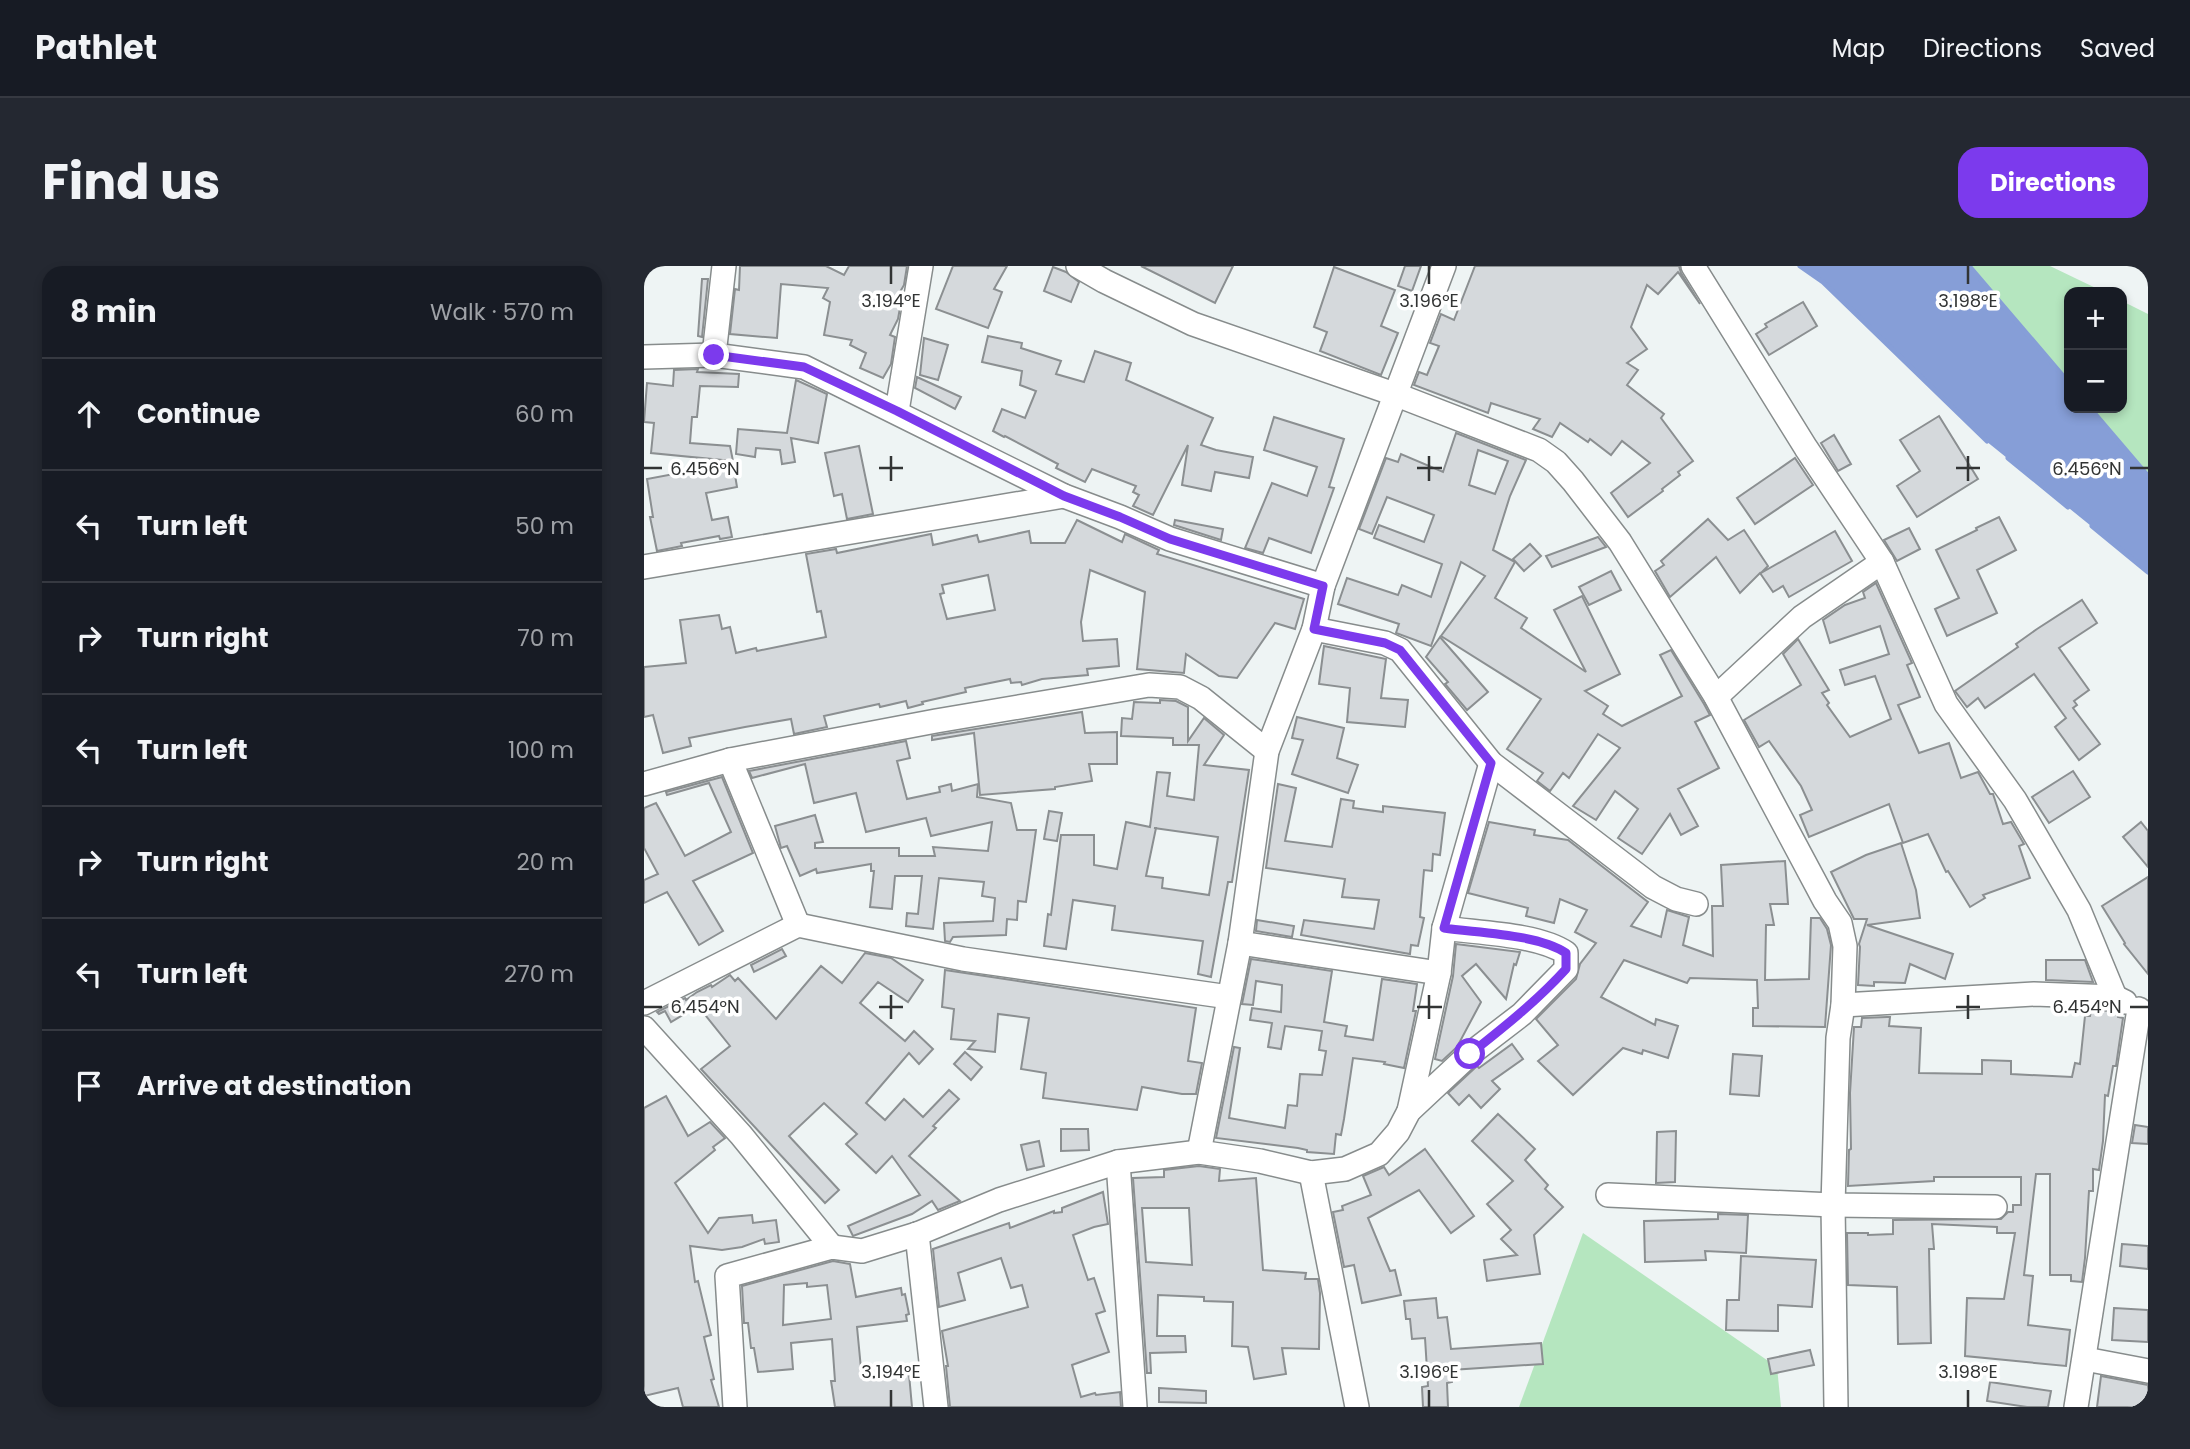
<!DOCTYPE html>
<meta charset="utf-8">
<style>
:root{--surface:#171b24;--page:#242831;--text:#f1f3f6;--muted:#9ea1a6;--line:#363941;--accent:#7c3aed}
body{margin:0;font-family:Poppins,sans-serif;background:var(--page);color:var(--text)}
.controls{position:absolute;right:21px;top:21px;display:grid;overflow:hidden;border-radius:14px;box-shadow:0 4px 10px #0003}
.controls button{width:63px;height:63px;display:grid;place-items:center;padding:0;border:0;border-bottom:2px solid var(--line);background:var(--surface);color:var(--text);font:35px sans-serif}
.stop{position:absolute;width:21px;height:21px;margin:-16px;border:5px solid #7c3aed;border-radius:50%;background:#fff}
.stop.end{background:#7c3aed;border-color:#fff;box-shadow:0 2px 7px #0008}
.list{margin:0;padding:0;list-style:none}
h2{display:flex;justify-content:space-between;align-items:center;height:91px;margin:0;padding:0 28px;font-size:30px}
h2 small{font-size:23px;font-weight:400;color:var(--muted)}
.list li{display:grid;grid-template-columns:46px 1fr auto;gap:21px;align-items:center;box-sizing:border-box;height:112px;padding:0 28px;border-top:2px solid var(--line)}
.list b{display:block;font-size:26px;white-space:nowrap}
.list em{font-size:23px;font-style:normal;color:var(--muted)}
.icon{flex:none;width:38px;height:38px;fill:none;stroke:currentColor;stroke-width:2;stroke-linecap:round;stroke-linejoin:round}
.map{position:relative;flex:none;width:1504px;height:1141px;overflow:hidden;border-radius:21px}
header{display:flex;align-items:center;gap:42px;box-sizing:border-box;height:98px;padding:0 35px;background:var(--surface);border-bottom:2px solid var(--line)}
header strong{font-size:33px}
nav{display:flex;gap:38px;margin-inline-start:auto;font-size:24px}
.intro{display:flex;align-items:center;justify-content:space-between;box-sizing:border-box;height:168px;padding:0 42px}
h1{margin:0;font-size:49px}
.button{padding:18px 32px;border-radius:21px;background:var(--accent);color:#fff;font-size:24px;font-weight:700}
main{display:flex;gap:42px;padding:0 42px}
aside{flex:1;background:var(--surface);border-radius:21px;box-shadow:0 4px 10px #0003}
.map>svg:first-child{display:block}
.green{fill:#b5e6bf}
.water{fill:#869ed7}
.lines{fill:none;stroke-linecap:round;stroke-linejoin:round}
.stream{stroke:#869ed7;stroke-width:5}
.building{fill:#d5d9dc;stroke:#8b8f91;stroke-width:2;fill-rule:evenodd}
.minor-casing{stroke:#878c8c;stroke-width:26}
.minor{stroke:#fff;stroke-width:23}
.route{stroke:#7c3aed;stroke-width:9}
.ticks{fill:none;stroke:#323434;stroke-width:2.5}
.ticks-label{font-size:18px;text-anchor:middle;fill:#323434;stroke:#fff;stroke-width:7;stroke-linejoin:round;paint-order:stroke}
</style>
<header>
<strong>Pathlet</strong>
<nav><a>Map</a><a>Directions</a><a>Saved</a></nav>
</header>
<div class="intro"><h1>Find us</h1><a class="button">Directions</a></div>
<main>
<aside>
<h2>8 min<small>Walk · 570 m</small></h2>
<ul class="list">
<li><svg class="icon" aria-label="ahead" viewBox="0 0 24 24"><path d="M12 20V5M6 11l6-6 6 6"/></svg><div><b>Continue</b></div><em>60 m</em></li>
<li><svg class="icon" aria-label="left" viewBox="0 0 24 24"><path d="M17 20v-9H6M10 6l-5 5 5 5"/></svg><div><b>Turn left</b></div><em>50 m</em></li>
<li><svg class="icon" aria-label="right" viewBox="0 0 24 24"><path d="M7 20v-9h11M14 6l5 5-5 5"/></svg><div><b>Turn right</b></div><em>70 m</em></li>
<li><svg class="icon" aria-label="left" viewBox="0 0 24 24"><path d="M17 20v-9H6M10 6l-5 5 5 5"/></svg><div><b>Turn left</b></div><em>100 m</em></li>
<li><svg class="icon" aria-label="right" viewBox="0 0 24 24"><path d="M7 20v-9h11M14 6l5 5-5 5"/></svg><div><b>Turn right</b></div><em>20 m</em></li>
<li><svg class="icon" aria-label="left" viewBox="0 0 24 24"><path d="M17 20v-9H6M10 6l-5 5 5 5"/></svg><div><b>Turn left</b></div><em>270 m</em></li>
<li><svg class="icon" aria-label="arrive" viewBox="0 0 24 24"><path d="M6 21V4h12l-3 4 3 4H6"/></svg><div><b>Arrive at destination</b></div></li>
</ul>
</aside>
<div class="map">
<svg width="1504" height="1141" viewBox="0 0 1504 1141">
<rect width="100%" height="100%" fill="#eef4f4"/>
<g class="green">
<path d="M1325,0h81l54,26h-35v91z"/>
<path d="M1478,35l26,13v162l-58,-68h32z"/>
<path d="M939,967l194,134 4,40h-262z"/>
</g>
<path class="water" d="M1156,0h169l100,117v25h21l58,68v96l-167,-135 -158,-155z"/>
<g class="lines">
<g class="stream">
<path d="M1156,0l23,16 164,159"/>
<path d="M1325,0l100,117"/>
<path d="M1446,142l58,68"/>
<path d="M1364,192l60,49"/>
<path d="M1448,260l56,46"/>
</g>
</g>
<g class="building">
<path d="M96,0h86l18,9 5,-9h58l-3,19 -8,14 5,3 -3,17 -8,16 5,2 -4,27 -8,14 -23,-10 6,-15 -16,-8 2,-5 -28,-5 6,-33 -7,-4 5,-10 -47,-4 -4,54 -47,-4 5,-45 4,1z"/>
<path d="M309,0h54l-13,23 8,3 -14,36 -52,-19z"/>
<path d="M497,0h92l-18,37z"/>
<path d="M761,0h16l-9,25 -14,-5z"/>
<path d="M831,0h204l2,7 19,31 -22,-32 -20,22 -11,-9 -16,42 16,22 -20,14 11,7 -11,15 37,29 -3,4 32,43 -15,11 2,3 -18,14 1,2 -35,26 -17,-24 39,-30 -28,-22 -11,14 -21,-16 -2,3 -28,-19 -8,14 -19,-8 7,-10 -49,-16 -3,10 -74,-28 5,-13 8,3 12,-29 -9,-3 11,-29 13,6z"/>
<path d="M409,1l13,5 13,10 -8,20 -27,-11z"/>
<path d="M690,1l61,23 -14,36 17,7 -17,42 -61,-24 7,-19 -13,-5z"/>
<path d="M58,13h6l-6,58 -4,-1z"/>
<path d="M1159,36l14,24 -48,29 -13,-21 11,-7 -2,-3z"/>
<path d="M344,70l34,7 -1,5 40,13 -5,13 28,8 11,-31 36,12 -5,17 87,38 -12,27 15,5 37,7 -4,21 -34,-6 -4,19 -29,-6 6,-40 -35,70 -20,-9 6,-11 -6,-3 3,-6 -44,-17 -7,13 -29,-14 2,-4 -53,-28 -1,1 -11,-6 9,-22 23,9 11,-27 -16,-6 2,-14 -40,-9z"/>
<path d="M280,72l24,7 -10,35 -18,-5z"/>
<path d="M54,103l-1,3 42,2 -1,13 -38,-1 -3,31h-5l-2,26 40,3 3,15 -82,-8 3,-30 -10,-1 3,-39 26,3 1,-16z"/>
<path d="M273,111l44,20 -6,12 -40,-21z"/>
<path d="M152,114l31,14 -9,49 -27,-5 4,24 -13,2 -2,-14 -24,-2 -1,9 -19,-3 2,-25 49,4z"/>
<path d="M1295,150l39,63 -61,38 -20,-31 23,-15 -20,-31z"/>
<path d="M630,151l70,22 -15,48 5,1 -23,65 -42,-15 -6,15 -18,-5 27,-65 35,13 10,-29 -53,-17z"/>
<path d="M812,167l70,27 -16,36 -17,54 22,12 -20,36 32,20 -6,10 65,44 -32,-62 28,-14 38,78 -35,17 23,15 -5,8 19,12 60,-30 -22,-41 11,-5 33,54 6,11 -15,7 24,46 -41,21 20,37 -17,9 -11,-21 -28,40 -24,-16 20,-29 -23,-18 -19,29 -23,-14 47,-58 -22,-14 -29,44 -6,-5 -13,18 -13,-10 6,-8 -36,-24 34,-50 -100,-63 44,-60 -24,-14 -30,84 -35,-13 3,-9 -61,-20 9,-26 51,17 4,-10 29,12 11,-33 -68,-26 5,-13 45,17 10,-27 -47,-18 -15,37 -13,-5 27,-71 12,4 3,-8 42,18zM834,184l30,11 -13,33 -26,-9z"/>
<path d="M1190,169l17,29 -13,7 -17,-28z"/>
<path d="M215,180l14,68 -26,5 -5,-25 -8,2 -9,-43z"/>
<path d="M1151,192l18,27 -58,39 -18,-26z"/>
<path d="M89,197l4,24 -31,6 6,27 16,-3 4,20 -12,2 -1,-3 -38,7 1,3 -25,5 -7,-34h3l-6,-38z"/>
<path d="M1355,251l17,33 -39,20 20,43 -50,23 -12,-27 24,-11 -23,-48 41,-20 -1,-2z"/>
<path d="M1064,253l20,21 16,-10 24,36 -7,7 74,-42 17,30 -63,36 -6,-11 -10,6 -13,-19 -20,20 -24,-36 -46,40 -15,-26 9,-6 -3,-4z"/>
<path d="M433,254l45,22 3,-8 34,16 -2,4 147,45 -9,30 -20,-6 -38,55 -18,-2 -33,-22 -2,19 -47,-4 8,-77 -55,-22 -9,52 2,19 34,-2 2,27 -32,3 1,6 -46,4 -20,6 -1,-3 -10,1 -1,-4 -45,9 1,4 -44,10 1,2 -15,4 -2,-7 -26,6 -1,-3 -55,12 3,11 -33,7 -3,-15 -46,8 -56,11 2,8 -28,7 -10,-38 -9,2v-50l42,-4 -6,-43 39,-5 3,14 8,-2 6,26 20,-5 1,3 69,-14 -5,-26 -4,1 -11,-58 30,-5 1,4 94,-19 2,11 44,-10 2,7 50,-11 2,12h34zM344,309l7,35 -48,9 -7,-25 4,-1 -2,-8z"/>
<path d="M531,254l48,9 -2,11 -47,-15z"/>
<path d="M1265,262l11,21 -23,12 -13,-21z"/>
<path d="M954,271l8,10 -54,20 -6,-11z"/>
<path d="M886,278l11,12 -17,15 -11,-12z"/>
<path d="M967,305l10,19 -32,15 -10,-18z"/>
<path d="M1232,317l36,80 -5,2 13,32 -22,8 21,48 30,-10 12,35 17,-6 12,22h3l10,30 8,-2 13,22 -5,2 11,32 -47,17 2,3 -15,9 -22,-36 -2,1 -18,-38 -25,9 -14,-39 -80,33 -9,-22 12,-5 -11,-24 -32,-45 -10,6 -15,-27 57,-35 -18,-31 15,-15 31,51 -7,3 7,10 -2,2 23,32 41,-18 -16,-43 -30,9 -5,-15 49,-16 -9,-28 -50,17 -7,-23 22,-15 20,-7 -2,-6z"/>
<path d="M1438,334l15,23 -38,25 30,42 -15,11 3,4 -4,3 27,36 -21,16 -24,-33 11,-9 -32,-44 -49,34 -7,-10 -11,9 -12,-16 63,-44 -2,-3 21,-15z"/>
<path d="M796,371l48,55 -21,18 -22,-26 3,-2 -22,-25z"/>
<path d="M680,380l62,13 -5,39 27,2 -3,27 -58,-5 3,-34 -31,-4z"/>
<path d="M516,434l16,1 12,6v34l16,-23 20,17 -20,30 45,5 -17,112h-4l-17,95 -13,-3 5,-33 -91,-11 3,-24 -42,-6 -7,49 -22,-3 4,-32 3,1 10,-80h33v30l23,4 9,-47 24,5 7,-55 13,1 -3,23 27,4 5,-55h-26v-7l-52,-2 1,-18 10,1 2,-17 26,1zM510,562l64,9 -9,58 -47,-7 1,-10 -17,-2 10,-48z"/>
<path d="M438,446l3,21 32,-1v32h-28l3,17 -37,6v2l-75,6 -6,-62 -42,7v-4l6,-1z"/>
<path d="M653,451l47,11 -7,30 21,7 -10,28 -56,-19 11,-34 -11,-2z"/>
<path d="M262,475l4,17 -13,3 10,38 33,-7 -1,-5 12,-3 1,7 26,-7 -1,13 34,6 6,27h19l-10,72 -8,-1 -1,19 -10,-1 -1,16 -53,2 -3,5 -5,-1 -1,-18 49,-2 2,-23 -13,-2 2,-14 -45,-4 -6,51 -27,-3 1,-13 11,1 4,-38h-27l-3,33 -22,-2 4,-36h-3v-7l-54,9 -1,-4 -16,7 -13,-30 -6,2 -6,-22 40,-11 8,27 -8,1v5h84v8h36l-2,-9 55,4 4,-29 -61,14 -5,-18 -60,14 -10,-39 -42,10 -9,-39 -53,14 -3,-7z"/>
<path d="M1429,505l17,26 -41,26 -17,-26z"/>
<path d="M78,511l31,76 -60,28 30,50 -24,14 -32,-53 -23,11v-23l14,-6 -14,-26v-40l12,-5 29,53 46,-24 -22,-49 -42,12 -1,-3z"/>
<path d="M634,518l18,4 -11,53 47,6 9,-48 13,2 -1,7 30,4v-6l62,7 -5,42 -7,-1 -1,17 -8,-1 -4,47 4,1 -6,28 -7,-1 -1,9 -109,-19 3,-15 70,9 5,-29 -37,-3 3,-18 -79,-11z"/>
<path d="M405,545l13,2 -5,28 -13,-2z"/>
<path d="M845,556l46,8 -1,5 34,5 80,62 -17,24 30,11 6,-27 22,7 -6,28 30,11 -1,-50h11l-2,-41 64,-4 3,43h-18l4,21h-8l-1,55 44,-1 2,-61h9l7,11 4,16 -6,82 -72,-1v-18h5l-1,-28 -67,-2 -3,5 -63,-23 -23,37 54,28 1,-6 22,7 -10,32 -25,-8 -1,4 -19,-6 -50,47 -35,-34 20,-16 -22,-26 40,-40 4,-15 16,-21 -21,-11 12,-22 -27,-11 -6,24 -28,-7 2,-8 -60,-15z"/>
<path d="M1497,556l7,9v36l-25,-30z"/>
<path d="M1257,577l15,47 4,28 -53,7 86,29 -8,25 -35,-15 -5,19 -31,-1v4l-16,-1 2,-38 -1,-3 8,-25h-13l-23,-47 35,-17z"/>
<path d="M1504,611v97l-24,-30 1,-1 -23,-37z"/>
<path d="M613,654l37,6 -2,11 -36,-6z"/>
<path d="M812,678l64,8 -4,13 -2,-1 -8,35 -30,-35 -14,12 19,26 -24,45 -15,14 -7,-2 18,-83z"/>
<path d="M138,683l4,7 -32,16 -3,-7z"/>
<path d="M221,687l26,5 32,22 -15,22 -30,-20 -18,21 45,38 9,-10 19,18 -14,15 -10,-11 -43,50 19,17 19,-21 19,18 26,-27 10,9 -26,27 3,2 -27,28 51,45 -22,9 -6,-9 -20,13 -59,22 -5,-10 72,-31 -28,-39 -16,17 -30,-29 11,-10 -33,-31 -35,33 50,54 -14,13 -124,-134 29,-23 -32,-40 -27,16 -6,-11 -6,3 -2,-2 28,-14 1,2 11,-8 14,-7 1,2 18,-12 5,6 3,-3 38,41 45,-53 21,17z"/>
<path d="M607,693l81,12 -8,51 23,4 -2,10 28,4 9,-61 35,5 -4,27h3l-12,57 -20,-4 1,-2 -32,-4 -9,61 -3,16 -5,-1 -2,20 -27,-2v-2l-9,-2 -82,-10 18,-91 6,1 -11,70 56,10 3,-23 9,1 3,-32 22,1 4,-24 -7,-1 3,-19 -37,-5 -4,23 -13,-2 4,-24 -22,-3 2,-12 29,4 1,-27 -26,-4 -3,24 -11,-1z"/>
<path d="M1402,694h39l8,22 -47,-2z"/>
<path d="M301,704l251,38 -8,53 14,2 -6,31h-14l-40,-7 -5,23 -94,-12 3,-25 -25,-4 8,-51 -31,-4 -3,38 -27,-3 7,-8 -24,-2 3,-30 -12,-2z"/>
<path d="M1447,744l20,1 7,3v3l5,1 -7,48h-3l-5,30 -3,-1 -2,46 -4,29 -6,-1v22h-4l-4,67 -3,24 -11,-1v-6h-21v-101h-14l-12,101 9,1 -5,49 42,5 -4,36 -101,-10 2,-58 37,1 11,-66h-18v-6l-65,-3 2,25h-5l2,94 -33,1 -1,-57 -49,-2 -1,-52h21v2l25,-1v-14l108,-1 7,-7h5v-7h8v-28h-87v4l-86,5 1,-36 2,-1 -1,-56 4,-66h7l1,-9 25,-1h3l-1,9 32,2 -2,45 63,1v-14l29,1v13l61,3 3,-14 5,1 5,-48h5z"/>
<path d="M868,778l11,15 -31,22 8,8 -19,19 -12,-13 -10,10 -11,-12 29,-27 2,2z"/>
<path d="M321,786l17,15 -11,13 -17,-16z"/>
<path d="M1089,788l29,2 -3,40 -29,-2z"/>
<path d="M22,830l22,40 22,-14 15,16 -12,9 2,3 -40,33 33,50 11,-15 33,-3 1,8 23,-3 3,22 -14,2 -1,-5 -22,8 -20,3 -32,-4 5,36 3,-1 13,54 -7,2 10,42 -3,1 8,27h-36l-5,-19 -34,8v-288z"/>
<path d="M854,848l37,35 -10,11 23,25 -3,4 18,18 -29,28 6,39 -53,7 -3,-21 33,-5 -16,-16 10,-9 -24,-26 26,-23 -41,-40z"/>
<path d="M1491,859l13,2v17l-16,-1z"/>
<path d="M417,863h27l1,21 -28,1z"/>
<path d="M1032,865l-1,51 -19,1 1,-51z"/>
<path d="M395,875l5,25 -17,4 -6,-25z"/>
<path d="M781,883l49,67 -23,17 -32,-43 -51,28 22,53 5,-1 6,25 -39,8 -8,-38 -10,2 -11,-55 10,-2 -1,-4 29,-11 -8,-19 21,-9 5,8z"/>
<path d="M555,900l21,3 -1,12 37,-3 7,92 43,3 -1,6h13l2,14 -1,56 -37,-1 4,26 -32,5 -6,-32 -16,-1 1,-44 -29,-1v-4l-46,-2 -1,41h28l1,16 -36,1 1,20h-4l-14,-195 31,-1v-7zM498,942h47l3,57 -46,-3z"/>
<path d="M459,926l5,32 -14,3 -21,8 15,45 6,-2 11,33 -9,3 13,38 -37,13 9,32 14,-4 1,2 24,-3 1,15h-171l-4,-41h2l-6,-35 86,-24 -6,-22 -11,3 -10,-30 -43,15 7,27 -26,7 -6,-58 76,-26 1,5 44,-17v2l8,-1v-4z"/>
<path d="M1074,948l30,1 -2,38 -41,-2 1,9 -61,2 -1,-41 74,-2z"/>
<path d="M1478,978l26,2v23l-28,-3z"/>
<path d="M1097,990l75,4 -4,47 -34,-2v26l-52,-1 1,-30h12z"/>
<path d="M189,995l17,3 6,33 45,-9 1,7 3,-1 4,20 -3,1 1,6 -50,6 5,52 47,-5 3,33h-77l-4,-26h4l-3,-42 -41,4 2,26 -35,3 -4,-24h-3l-3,-25h-4l-2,-37zM163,1017v4l20,-2 4,34 -48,6 1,-40z"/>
<path d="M792,1032l2,20 9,-1 4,32 90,-6 2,21 -92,6 1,12 -5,1 1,24h-25l-1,-20 6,-1 -3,-48 -13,1 -2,-20h-4l-2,-18z"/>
<path d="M1470,1042l34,2v32l-36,-2z"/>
<path d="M1166,1084l4,15 -43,9 -3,-15z"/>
<path d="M1457,1110l47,9v22h-51z"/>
<path d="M1346,1116l61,9 -3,16h-21l-40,-6z"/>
<path d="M515,1122l47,3v12l-47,-1z"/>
</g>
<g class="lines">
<g class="minor-casing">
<g id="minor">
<path d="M434,0l26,15 89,43 204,71 142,55 17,12 17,19 47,61 96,155 109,204 15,22 5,23 -2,59 -5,33 -5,167 3,202"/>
<path d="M1049,0l113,182 76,114 64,142 69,96 64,110 36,87"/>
<path d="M70,89l10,-89"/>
<path d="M0,91l70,-2 90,12 260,129 56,21 50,22 153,47"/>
<path d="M253,145l24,-145"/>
<path d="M0,301l420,-71"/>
<path d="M670,363l71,14 15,7 91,113 162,124 23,12 20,5"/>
<path d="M1072,431l86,-80 80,-55"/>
<path d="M86,494l68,165"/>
<path d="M0,518l86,-24 206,-39 213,-36 31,2 21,11 66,53"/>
<path d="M596,677l199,30"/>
<path d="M0,737l154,-78 165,34 266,38"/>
<path d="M1199,739l191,-11 81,3 10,5"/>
<path d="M0,762l97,107 91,112"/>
<path d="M765,845l30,-138 5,-45 47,-165"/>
<path d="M555,886l41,-209 27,-192 47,-122 9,-43 121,-320"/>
<path d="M474,896l17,245"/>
<path d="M667,907l46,234"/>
<path d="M964,929l225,10 162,2"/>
<path d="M273,968l19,173"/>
<path d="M1441,1093l63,12"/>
<path d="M91,1141l-8,-131 105,-29 30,4 55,-17 82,-34 119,-38 81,-10 61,9 51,12 34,-4 34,-15 19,-22 11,-21 61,-57 52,-40 44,-45v-16c-28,-19 -88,-20 -122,-25"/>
<path d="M1432,1141l63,-398"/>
</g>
</g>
<use href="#minor" class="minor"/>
</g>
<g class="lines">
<path class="route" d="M70,89l90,12 93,44 167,85 56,21 50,22 153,47 -9,43 71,14 15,7 91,113 -47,165c34,5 94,6 122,25v16c-29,32 -62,58 -96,85"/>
</g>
<path class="ticks" d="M247,0v18M785,0v18M1324,0v18M247,190v25M785,190v25M1324,190v25M0,202h18M235,202h24M773,202h25M1312,202h24M1486,202h18M247,729v24M785,729v24M1324,729v24M0,741h18M235,741h24M773,741h25M1312,741h24M1486,741h18M247,1124v17M785,1124v17M1324,1124v17"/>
<g class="ticks-label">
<text x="247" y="41">3.194°E</text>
<text x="785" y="41">3.196°E</text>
<text x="1324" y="41">3.198°E</text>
<text x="61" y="209">6.456°N</text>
<text x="1443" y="209">6.456°N</text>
<text x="61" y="747">6.454°N</text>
<text x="1443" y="747">6.454°N</text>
<text x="247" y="1112">3.194°E</text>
<text x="785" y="1112">3.196°E</text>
<text x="1324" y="1112">3.198°E</text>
</g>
</svg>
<div class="controls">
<button>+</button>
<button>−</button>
</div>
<div class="stop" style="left:826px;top:788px"></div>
<div class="stop end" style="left:70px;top:89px"></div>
</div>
</main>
